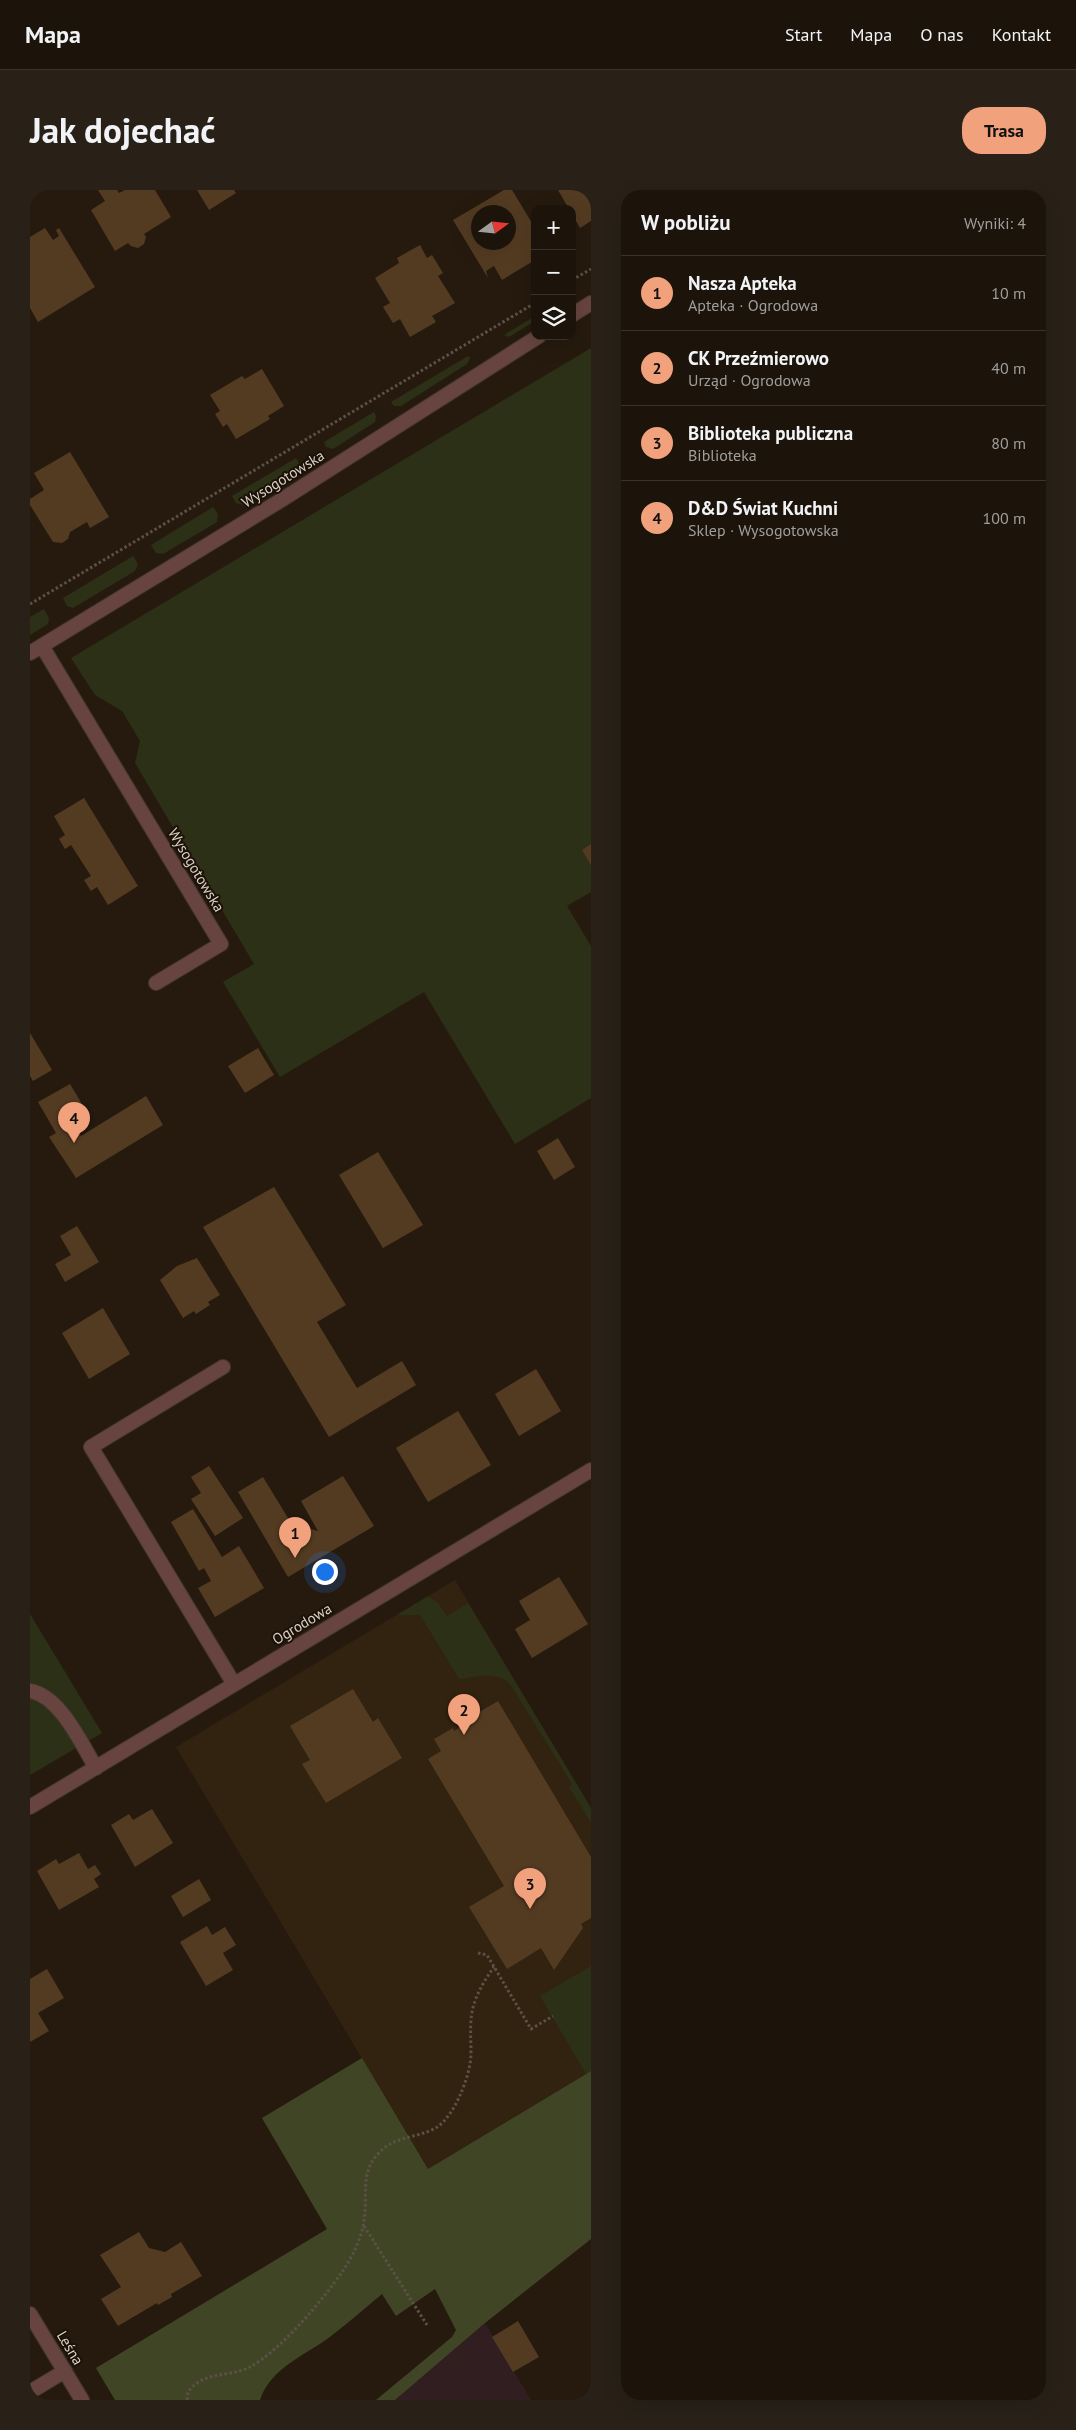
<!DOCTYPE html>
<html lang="pl">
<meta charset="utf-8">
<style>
:root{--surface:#1c140a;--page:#292118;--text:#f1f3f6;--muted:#a09e9c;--line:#3a332b;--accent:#f1a17c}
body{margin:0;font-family:"PT Sans",sans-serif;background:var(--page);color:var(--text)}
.controls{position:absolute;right:15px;top:15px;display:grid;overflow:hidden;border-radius:10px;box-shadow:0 5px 20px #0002}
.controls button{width:45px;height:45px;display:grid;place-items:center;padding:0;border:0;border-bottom:1px solid var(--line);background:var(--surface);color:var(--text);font:25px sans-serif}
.compass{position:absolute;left:441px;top:15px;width:45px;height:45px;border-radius:50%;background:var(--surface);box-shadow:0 5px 20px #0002;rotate:75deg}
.you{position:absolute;left:294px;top:1381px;width:18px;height:18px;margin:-12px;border:4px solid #fff;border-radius:50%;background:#1a73e8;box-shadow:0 0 0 8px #1a73e833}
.badge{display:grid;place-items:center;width:32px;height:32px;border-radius:50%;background:var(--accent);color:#111;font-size:16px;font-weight:700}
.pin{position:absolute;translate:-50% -41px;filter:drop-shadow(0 1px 2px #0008)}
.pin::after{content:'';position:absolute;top:26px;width:18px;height:15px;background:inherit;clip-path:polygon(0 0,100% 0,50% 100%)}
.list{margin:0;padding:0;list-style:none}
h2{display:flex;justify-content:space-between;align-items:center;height:65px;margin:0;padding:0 20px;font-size:21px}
h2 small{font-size:16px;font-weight:400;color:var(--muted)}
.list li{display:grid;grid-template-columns:32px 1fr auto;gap:15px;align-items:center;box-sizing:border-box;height:75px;padding:0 20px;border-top:1px solid var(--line)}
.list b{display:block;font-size:19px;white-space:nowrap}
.list p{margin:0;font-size:16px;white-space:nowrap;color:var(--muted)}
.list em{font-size:16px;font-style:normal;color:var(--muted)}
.icon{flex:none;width:28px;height:28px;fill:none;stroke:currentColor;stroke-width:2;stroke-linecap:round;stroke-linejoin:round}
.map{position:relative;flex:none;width:561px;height:2210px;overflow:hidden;border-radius:20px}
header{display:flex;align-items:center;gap:30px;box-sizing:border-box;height:70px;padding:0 25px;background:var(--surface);border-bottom:1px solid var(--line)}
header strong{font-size:24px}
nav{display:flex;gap:28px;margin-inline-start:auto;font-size:18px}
.intro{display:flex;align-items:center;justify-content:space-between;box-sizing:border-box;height:120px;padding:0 30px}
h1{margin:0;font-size:35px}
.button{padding:12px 22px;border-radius:20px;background:var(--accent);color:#111;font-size:18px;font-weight:700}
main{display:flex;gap:30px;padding:0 30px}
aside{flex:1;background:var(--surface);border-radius:20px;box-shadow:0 5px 20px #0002}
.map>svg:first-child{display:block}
.built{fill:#322210}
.education{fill:#301e21}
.green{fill:#2c3016}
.forest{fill:#404625}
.building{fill:#533b22;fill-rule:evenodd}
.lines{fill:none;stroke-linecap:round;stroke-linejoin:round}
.service-casing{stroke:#43372c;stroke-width:16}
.minor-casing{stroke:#43372c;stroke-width:16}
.path{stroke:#5c5147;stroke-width:3;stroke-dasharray:2.5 2.5;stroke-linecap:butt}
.service{stroke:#674440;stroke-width:14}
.minor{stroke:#674440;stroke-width:14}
.labels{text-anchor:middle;stroke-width:4;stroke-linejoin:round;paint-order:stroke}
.street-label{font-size:15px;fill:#d9d0c8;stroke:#1c1106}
</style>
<header>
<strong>Mapa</strong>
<nav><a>Start</a><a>Mapa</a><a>O nas</a><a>Kontakt</a></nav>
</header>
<div class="intro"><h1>Jak dojechać</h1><a class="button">Trasa</a></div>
<main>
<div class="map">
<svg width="561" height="2210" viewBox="0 0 561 2210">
<rect width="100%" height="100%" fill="#261a0e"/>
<path class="built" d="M425,1390l136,228v263l-163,98 -252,-422z"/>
<path class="education" d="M455,2133l46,77h-136z"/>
<g class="green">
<path d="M505,126v5l-26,16 -5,-2z"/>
<path d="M561,158v544l-24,14 24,40v152l-76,46 -91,-152 -144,85 -57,-95 31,-18 -119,-201 5,-22 -18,-30 -27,-16 -24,-37z"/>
<path d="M438,166l2,2 -3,6 -66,42h-7l-3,-4z"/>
<path d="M344,222l2,4 -1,6 -42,27 -7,-2 -2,-5z"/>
<path d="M266,268l3,5 -2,8 -54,34 -7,-2 -4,-7z"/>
<path d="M183,317l5,7 -1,8 -54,32 -7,-1 -5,-8z"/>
<path d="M103,366l5,8 -3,7 -62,37 -6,-2 -4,-8z"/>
<path d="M14,419l5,9 -1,6 -18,11v-18z"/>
<path d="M398,1406l10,7 9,13 21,-13 123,205v15l-22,-36 3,-3 -62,-100c-15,-14 -32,-7 -51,-5l-39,-64h-23z"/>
<path d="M0,1424l72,119 -72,42z"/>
<path d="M561,1776v105l-5,3 -46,-78z"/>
</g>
<path class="forest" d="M332,1868l66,111 163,-98v168l-106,84 -90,77h-19l76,-63 4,-7 -21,-41 -39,27 -14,-22c-17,14 -34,29 -51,42 -26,20 -60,31 -71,64h-145l-19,-32 231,-139 -65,-111z"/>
<g class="building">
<path d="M68,0h19l2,3 6,-3h30l16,27 -27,17 2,3 -2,7 -6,4 -7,-2 -3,-3 -13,8 -24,-41 14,-9z"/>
<path d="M167,0h37l2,3 -27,17z"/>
<path d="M474,0h8l23,38v16l-4,2 4,7v7l-33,20 -8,-14 -8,5 2,7 -35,-58zM448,22h30v30h-30z"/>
<path d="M528,0h33v31l-11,7 -8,-14v-5h-3z"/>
<path d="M15,38l8,12 6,-4 -3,-6 3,-2 36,59 -57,35 -8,-14v-71z"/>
<path d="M390,55l7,13 5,-3 11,18 -5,3 17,27 -23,13 4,6 -26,15 -10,-18 -7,4 -10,-16 7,-4 -15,-25 24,-15 -2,-5z"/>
<path d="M232,179l22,37 -16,10 2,3 -34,20 -9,-15 -4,3 -8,-13 5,-3 -10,-16 32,-19 3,3z"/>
<path d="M40,262l39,65 -19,11 -3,-6 -17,10 -2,7 -6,4 -9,-1 -23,-37v-6l14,-9 -10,-17z"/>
<path d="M54,608l54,88 -30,19 -11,-18 -6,4 -7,-11 7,-4 -20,-31 -6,4 -6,-10 6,-4 -11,-19z"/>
<path d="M561,654v21l-9,-15z"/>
<path d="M0,843l22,37 -19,11 -3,-5z"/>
<path d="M228,858l16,27 -29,18 -17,-27z"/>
<path d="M40,894l18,30 -14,9 7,13 65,-40 17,29 -87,53 -27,-41 7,-4 -18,-31z"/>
<path d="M528,948l17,29 -21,13 -17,-29z"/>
<path d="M348,962l45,73 -40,23 -44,-73z"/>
<path d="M244,997l72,118 -29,17 40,66 45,-27 14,24 -87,52 -126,-210z"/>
<path d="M47,1036l22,36 -34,20 -10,-18 16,-9 -11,-19z"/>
<path d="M167,1068l23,37 -12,7 2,3 -14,9 -2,-3 -11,7 -23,-38 17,-14z"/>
<path d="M73,1118l27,46 -41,25 -27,-46z"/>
<path d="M506,1179l25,42 -42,25 -24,-42z"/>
<path d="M428,1221l33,54 -63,37 -32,-54z"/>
<path d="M179,1276l34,52 -28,18 -24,-37 10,-6 -10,-16z"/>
<path d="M313,1286l31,50 -86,51 -50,-85 25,-15 36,59 12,-7 7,2 -17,-30z"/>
<path d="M163,1319l29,48 17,-11 25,42 -49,29 -17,-29 13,-7 -7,-13 -5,3 -28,-49z"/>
<path d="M529,1387l29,47 -56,34 -17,-29 15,-9 -11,-19z"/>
<path d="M323,1499l20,33 5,-4 24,40 -76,45 -24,-39 8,-4 -20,-34z"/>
<path d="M468,1511l93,156v61l-10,6 2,4 -29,42 -13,-22 -34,21 -38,-62 35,-21 -76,-127 13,-8 -7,-12 19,-11 1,3 11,-7 -1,-3z"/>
<path d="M122,1619l21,34 -38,24 -24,-42 18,-11 4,6z"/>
<path d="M49,1663l9,16 7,-4 6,9 -7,5 5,8 -40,23 -22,-39 19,-12 3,5z"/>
<path d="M169,1689l12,21 -28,17 -12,-21z"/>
<path d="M177,1736l5,9 13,-8 11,18 -13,8 10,17 -27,16 -26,-44z"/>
<path d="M17,1779l17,29 -26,15 11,18 -19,11v-63z"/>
<path d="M109,2042l10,16 16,4 16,-10 21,34 -31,18 1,3 -14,8 -1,-2 -39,23 -17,-27 20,-12 -21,-32z"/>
<path d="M488,2131l21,36 -26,15 -21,-35z"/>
</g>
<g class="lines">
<g class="service-casing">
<g id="service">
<path d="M193,1177l-132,80 143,237"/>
<path d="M0,1501c30,5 51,52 66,77"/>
</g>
</g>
<g class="minor-casing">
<g id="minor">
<path d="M542,125l19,-12"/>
<path d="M12,456l179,298 -65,39"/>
<path d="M0,463l253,-154 256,-163"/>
<path d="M0,1617l561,-337"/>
<path d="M0,2124l52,86"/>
<path d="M0,2202l35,-21"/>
</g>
</g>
<g class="path">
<path d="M542,90l19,-11"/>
<path d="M0,414l505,-301"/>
<path d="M448,1763l9,2 44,74 22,-13"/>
<path d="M334,2036l63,99"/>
<path d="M157,2210l1,-8c16,-22 41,-14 62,-25 31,-17 74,-68 94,-98 9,-14 18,-31 20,-49 4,-23 -4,-46 13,-65 16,-19 36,-16 57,-26 12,-6 22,-24 27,-36 5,-12 10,-27 10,-40 0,-17 -2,-33 3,-49 4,-13 12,-26 20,-37"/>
</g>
<use href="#service" class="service"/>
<use href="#minor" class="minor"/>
</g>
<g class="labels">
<g class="street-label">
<text transform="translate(253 289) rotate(-32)" y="5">Wysogotowska</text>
<text transform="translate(166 680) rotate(59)" y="5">Wysogotowska</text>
<text transform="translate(272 1434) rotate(-31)" y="5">Ogrodowa</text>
<text transform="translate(40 2158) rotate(59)" y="5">Leśna</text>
</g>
</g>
</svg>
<div class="controls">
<button>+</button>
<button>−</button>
<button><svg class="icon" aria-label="layers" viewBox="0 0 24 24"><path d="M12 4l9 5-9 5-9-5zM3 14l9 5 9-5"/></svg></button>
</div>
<svg class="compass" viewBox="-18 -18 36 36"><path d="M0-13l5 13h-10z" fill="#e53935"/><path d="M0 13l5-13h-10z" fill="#a09e9c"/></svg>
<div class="you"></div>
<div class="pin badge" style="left:265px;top:1368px">1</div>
<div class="pin badge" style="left:434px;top:1545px">2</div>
<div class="pin badge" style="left:500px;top:1719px">3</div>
<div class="pin badge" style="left:44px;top:953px">4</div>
</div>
<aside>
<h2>W pobliżu<small>Wyniki: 4</small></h2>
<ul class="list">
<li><span class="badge">1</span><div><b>Nasza Apteka</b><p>Apteka · Ogrodowa</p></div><em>10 m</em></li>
<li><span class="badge">2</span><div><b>CK Przeźmierowo</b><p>Urząd · Ogrodowa</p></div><em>40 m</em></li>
<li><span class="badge">3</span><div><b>Biblioteka publiczna</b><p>Biblioteka</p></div><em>80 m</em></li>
<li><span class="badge">4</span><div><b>D&amp;D Świat Kuchni</b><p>Sklep · Wysogotowska</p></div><em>100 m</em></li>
</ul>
</aside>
</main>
